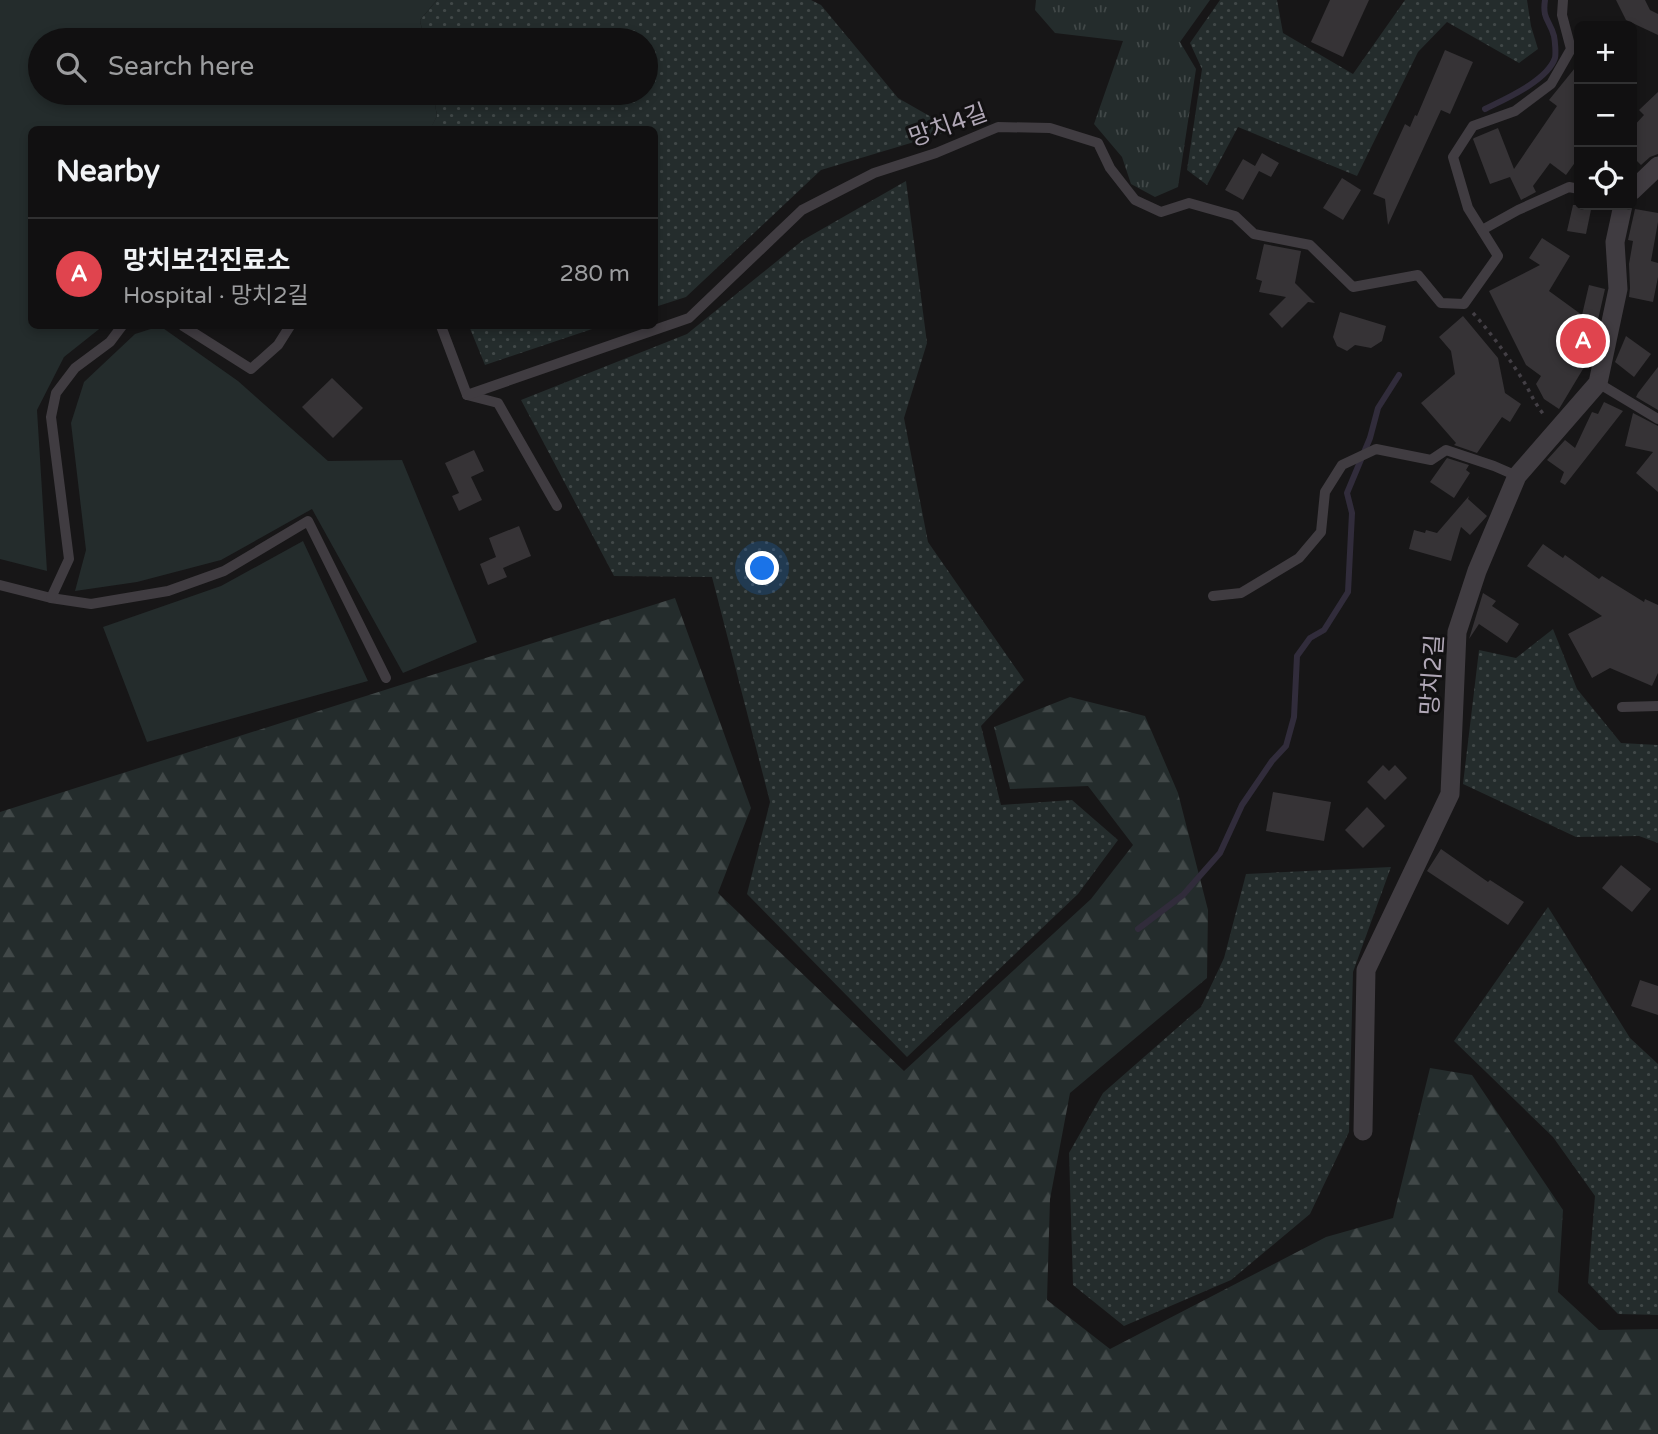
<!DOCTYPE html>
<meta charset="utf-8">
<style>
:root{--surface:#111011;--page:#1e1e1f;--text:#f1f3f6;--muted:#9c9d9f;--line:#303031;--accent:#b45309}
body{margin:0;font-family:"Varela Round","Noto Sans KR",sans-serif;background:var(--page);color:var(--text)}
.controls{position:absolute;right:21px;top:21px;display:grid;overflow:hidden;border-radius:10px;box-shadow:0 4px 10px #0003}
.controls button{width:63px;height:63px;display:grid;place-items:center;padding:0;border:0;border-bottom:2px solid var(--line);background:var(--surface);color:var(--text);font:35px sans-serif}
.you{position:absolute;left:763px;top:569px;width:24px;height:24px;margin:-18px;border:5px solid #fff;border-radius:50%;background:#1a73e8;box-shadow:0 0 0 10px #1a73e833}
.badge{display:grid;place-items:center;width:46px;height:46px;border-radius:50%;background:var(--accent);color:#fff;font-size:23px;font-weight:700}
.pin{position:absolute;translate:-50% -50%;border:4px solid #fff;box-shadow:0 2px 7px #0006}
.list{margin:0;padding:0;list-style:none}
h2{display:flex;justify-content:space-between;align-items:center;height:91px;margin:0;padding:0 28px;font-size:30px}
h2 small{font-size:23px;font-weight:400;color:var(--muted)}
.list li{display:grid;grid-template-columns:46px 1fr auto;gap:21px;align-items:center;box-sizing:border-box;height:112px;padding:0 28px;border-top:2px solid var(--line)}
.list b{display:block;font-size:26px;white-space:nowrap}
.list p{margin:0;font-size:23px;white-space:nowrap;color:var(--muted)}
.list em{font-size:23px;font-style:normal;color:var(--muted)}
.icon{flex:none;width:38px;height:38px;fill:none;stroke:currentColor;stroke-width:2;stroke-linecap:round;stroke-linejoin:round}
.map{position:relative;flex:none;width:1658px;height:1434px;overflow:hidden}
.search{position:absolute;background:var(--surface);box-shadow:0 4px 10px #0003;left:28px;top:28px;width:630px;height:77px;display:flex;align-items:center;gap:18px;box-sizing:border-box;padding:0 24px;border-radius:38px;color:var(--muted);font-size:26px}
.panel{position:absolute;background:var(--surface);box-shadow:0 4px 10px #0003;left:28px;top:126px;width:630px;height:203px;border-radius:10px}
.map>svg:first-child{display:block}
.grass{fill:url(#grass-dots)}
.forest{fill:url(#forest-firs)}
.park{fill:url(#park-tufts)}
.garden{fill:#242c2c}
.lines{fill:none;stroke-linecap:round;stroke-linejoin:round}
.stream{stroke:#312c3b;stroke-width:6}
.building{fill:#363336}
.path{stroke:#433f45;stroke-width:3.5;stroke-dasharray:3.5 5;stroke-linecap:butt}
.service{stroke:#403c41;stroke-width:10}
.minor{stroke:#403c41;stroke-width:19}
.labels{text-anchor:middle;stroke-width:6;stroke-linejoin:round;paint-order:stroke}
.street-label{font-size:24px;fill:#b1a8b7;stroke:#121112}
</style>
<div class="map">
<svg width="1658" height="1434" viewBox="0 0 1658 1434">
<defs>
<pattern id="grass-dots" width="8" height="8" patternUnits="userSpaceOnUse" patternTransform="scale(1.75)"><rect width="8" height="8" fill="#242c2c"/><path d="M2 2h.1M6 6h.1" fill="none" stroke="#414848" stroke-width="1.8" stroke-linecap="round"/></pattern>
<pattern id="forest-firs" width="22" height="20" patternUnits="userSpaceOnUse" patternTransform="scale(1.75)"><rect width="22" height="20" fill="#242c2c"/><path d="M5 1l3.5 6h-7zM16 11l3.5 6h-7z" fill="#414848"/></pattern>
<pattern id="park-tufts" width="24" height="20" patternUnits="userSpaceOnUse" patternTransform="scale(1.75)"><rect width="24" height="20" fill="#242c2c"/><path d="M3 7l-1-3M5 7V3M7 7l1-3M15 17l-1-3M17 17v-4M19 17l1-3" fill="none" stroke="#414848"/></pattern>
</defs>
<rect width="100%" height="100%" fill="#171617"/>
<g class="grass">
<path d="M437,0h374l10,5 77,93 56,32 -133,40 -135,127 -31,10 -1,-177 -224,-1 7,-13 -4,-23h213v-53h-222l-4,-20z"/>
<path d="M1220,0h57l6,33 70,41 52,-74h122l4,26 7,23 -19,14 -72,-41 -29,30 -61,124 -119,-49 -31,58 -20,-15 15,-101 -12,-26z"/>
<path d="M906,181l21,162 -23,75 24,124 96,138 -43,46 20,79 71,-5 46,40 -40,54 -171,163 -160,-163 23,-92 -58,-225 -98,-1 -93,-176 166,-66 116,-94z"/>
<path d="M469,326h132l-116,39z"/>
<path d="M1553,629l24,60 44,54 37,2v98l-19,-7 -63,1 -113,-53 16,-134 37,8z"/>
<path d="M1391,867l-38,105 -4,160 -39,82 -79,66 -107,46 -51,-41 -4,-132 34,-60 98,-86 23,-49 22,-84z"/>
<path d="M1548,907l82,131 28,26v251l-40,-1 -30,-31 7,-87 -42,-59 -99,-96z"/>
</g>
<path class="forest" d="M675,598l76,210 -33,85 186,178 187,-172 42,-54 -45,-59 -78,3 -16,-62 76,-30 75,19 33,77 30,117 -1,68 -137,115 -20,106 -3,101 63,49 216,-112 67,-19 37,-150 42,7 91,135 -5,82 41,38 59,-1v105h-1658v-622z"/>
<path class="park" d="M1036,0h174l-30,42 16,27 -18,118 -23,10 -24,-13 -9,-27 -28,-33 29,-83 -68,-8 -20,-23z"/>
<g class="garden">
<path d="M0,0h437l-17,20 4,20h-384v53h393l4,23 -7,14h-398v196h71l-39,31 -27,53 10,161 -47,-12z"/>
<path d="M160,326l78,55 90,80 74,-1 75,182 -74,31 -91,-164 -91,51 -84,22 -62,9 11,-41 -15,-127 13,-41 51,-48z"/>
<path d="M303,541l65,140 -221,61 -44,-115 118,-41z"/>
</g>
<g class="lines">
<g class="stream">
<path d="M1485,109c20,-10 62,-28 70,-51 1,-5 0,-17 -1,-22 -4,-16 -12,-16 -9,-36"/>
<path d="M1138,929l45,-34 37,-42 22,-48 30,-44 14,-15 8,-29 3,-61 13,-18 14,-8 24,-38 4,-79 -5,-20 23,-55 8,-30 21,-33"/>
</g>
</g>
<g class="building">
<path d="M1330,0h39l-26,57 -32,-15z"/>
<path d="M1616,0h29l5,10 8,4v21l-32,-15z"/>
<path d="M1445,50l28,12 -23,52 -9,-4 -53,115 -3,-26 -12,-5 32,-70 5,3 5,-12 2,1z"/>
<path d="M1579,63v94l-13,18 -16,-12 -17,23 3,6 -15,8 -11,-23 -20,7 -17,-45 1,-1 24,-10 16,41 43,-63 -8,-6z"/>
<path d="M1658,92v62l-8,3 -9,8 -9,-9v-28l12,-13 -5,-5z"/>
<path d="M1262,153l17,10 -8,14 -12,-6 -16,29 -18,-10 18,-31 12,7z"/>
<path d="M1342,178l19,12 -18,30 -20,-12z"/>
<path d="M1573,205h19l-6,29 -19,-3z"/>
<path d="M1635,209l23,4v9l-7,39 7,2v14l-5,25 -24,-5 1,-9 -1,-24 4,-23 -5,-1z"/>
<path d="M1542,238l28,18 -21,35 33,24 7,-30 16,4 -16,70 -30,50 -15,-10 -8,-15 5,-8 -15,-11 -37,-74 51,-26 -11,-7z"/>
<path d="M1264,244l37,7 -6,32 20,20 -7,-1 -26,26 -13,-14 17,-17 -27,-5 3,-11 -6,-2z"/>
<path d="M1340,312l46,14 -4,15 -11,7 -16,-3 -8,6 -10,-5 -4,-9z"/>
<path d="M1463,316l35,42 7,35 16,11 -11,18 -8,-5 -25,36 -23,-8 2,-2 -35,-40 34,-29 -4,-23 -12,-14z"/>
<path d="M1626,336l25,18 -17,23 -19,-15z"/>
<path d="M1658,367v43l-22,-13 2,-4z"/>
<path d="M332,378l31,30 -30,30 -31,-31z"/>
<path d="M1604,402l19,9 -58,74 -5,-3 4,-10 -17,-12 18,-20 10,8 17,-36 6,2z"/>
<path d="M1633,413l25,13v66l-22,-19 17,-21 -28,-6z"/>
<path d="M474,450l10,21 -13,6 11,23 -23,11 -7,-15 7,-3 -14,-30z"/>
<path d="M1447,458l22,7 -3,5 4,3 -16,25 -24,-16z"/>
<path d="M1469,496l-1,3 19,17 -17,19 -9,-8 -10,34 -42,-12 5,-19 11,3 1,-3 11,3z"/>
<path d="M519,526l12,30 -28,12 4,9 -19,8 -8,-21 16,-7 -7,-19z"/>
<path d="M1543,544l20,14 2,-3 34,24 3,-3 42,26 1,-3 13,6v68l-6,13 -42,-18 -18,10 -24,-44 34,-18 -75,-50z"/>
<path d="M1483,593l13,8 -4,5 27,18 -12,19 -28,-19 -10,15z"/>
<path d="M1383,765l6,6 6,-6 12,13 -22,22 -18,-18z"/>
<path d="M1273,792l58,10 -7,39 -58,-10z"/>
<path d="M1367,807l18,19 -22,22 -18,-18z"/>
<path d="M1441,849l47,33 2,-2 34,22 -16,23 -81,-54z"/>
<path d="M1621,865l30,24 -19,23 -30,-24z"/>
<path d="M1640,980l18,6v29l-27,-9z"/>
</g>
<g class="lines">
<path class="path" d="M1473,313c18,20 33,41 48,64 9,14 12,24 23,38"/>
<g class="service">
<path d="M1482,230l36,-20 51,-23 10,2"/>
<path d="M183,326l68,43 27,-24 12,-19"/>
<path d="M441,326l26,69 31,8 59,103"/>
<path d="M1598,383l60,36"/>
<path d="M467,395l222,-77 113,-108 72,-37 62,-20 62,-26 52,1 48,15 12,25 25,32 26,12 28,-9 46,13 19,18 56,11 43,42 65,-12 23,28 23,1 34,-48 -30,-48 -15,-51 20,-31 42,-15 36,-27 20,-35 -9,-34 1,-15"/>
<path d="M0,585l51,13 40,6 77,-13 56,-20 84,-50 78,157"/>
<path d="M1213,596l28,-3 58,-35 22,-26 4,-40 17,-27 34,-16 55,11 15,-10 48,16 23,10"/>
<path d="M51,598l18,-39 -18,-142 5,-24 19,-25 35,-26 12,-16"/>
<path d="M1622,707l36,-1"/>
</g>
<g class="minor">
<path d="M1632,191l26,-25"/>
<path d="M1363,1131l3,-161 84,-176 7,-162 20,-61 40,-95 81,-93 20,-94 -3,-47 8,-37"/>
</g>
</g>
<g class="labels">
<g class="street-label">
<text transform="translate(948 125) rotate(-20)" y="8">망치4길</text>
<text transform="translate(1432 675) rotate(-86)" y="8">망치2길</text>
</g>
</g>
</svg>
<div class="controls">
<button>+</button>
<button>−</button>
<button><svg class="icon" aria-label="locate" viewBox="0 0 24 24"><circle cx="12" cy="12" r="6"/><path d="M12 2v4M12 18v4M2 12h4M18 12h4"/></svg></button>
</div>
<div class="you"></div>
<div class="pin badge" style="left:1583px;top:341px;background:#e0444e">A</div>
<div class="search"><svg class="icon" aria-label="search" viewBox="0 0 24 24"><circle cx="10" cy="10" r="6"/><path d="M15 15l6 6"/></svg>Search here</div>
<section class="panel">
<h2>Nearby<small></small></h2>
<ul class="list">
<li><span class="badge" style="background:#e0444e">A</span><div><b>망치보건진료소</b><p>Hospital · 망치2길</p></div><em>280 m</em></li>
</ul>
</section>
</div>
